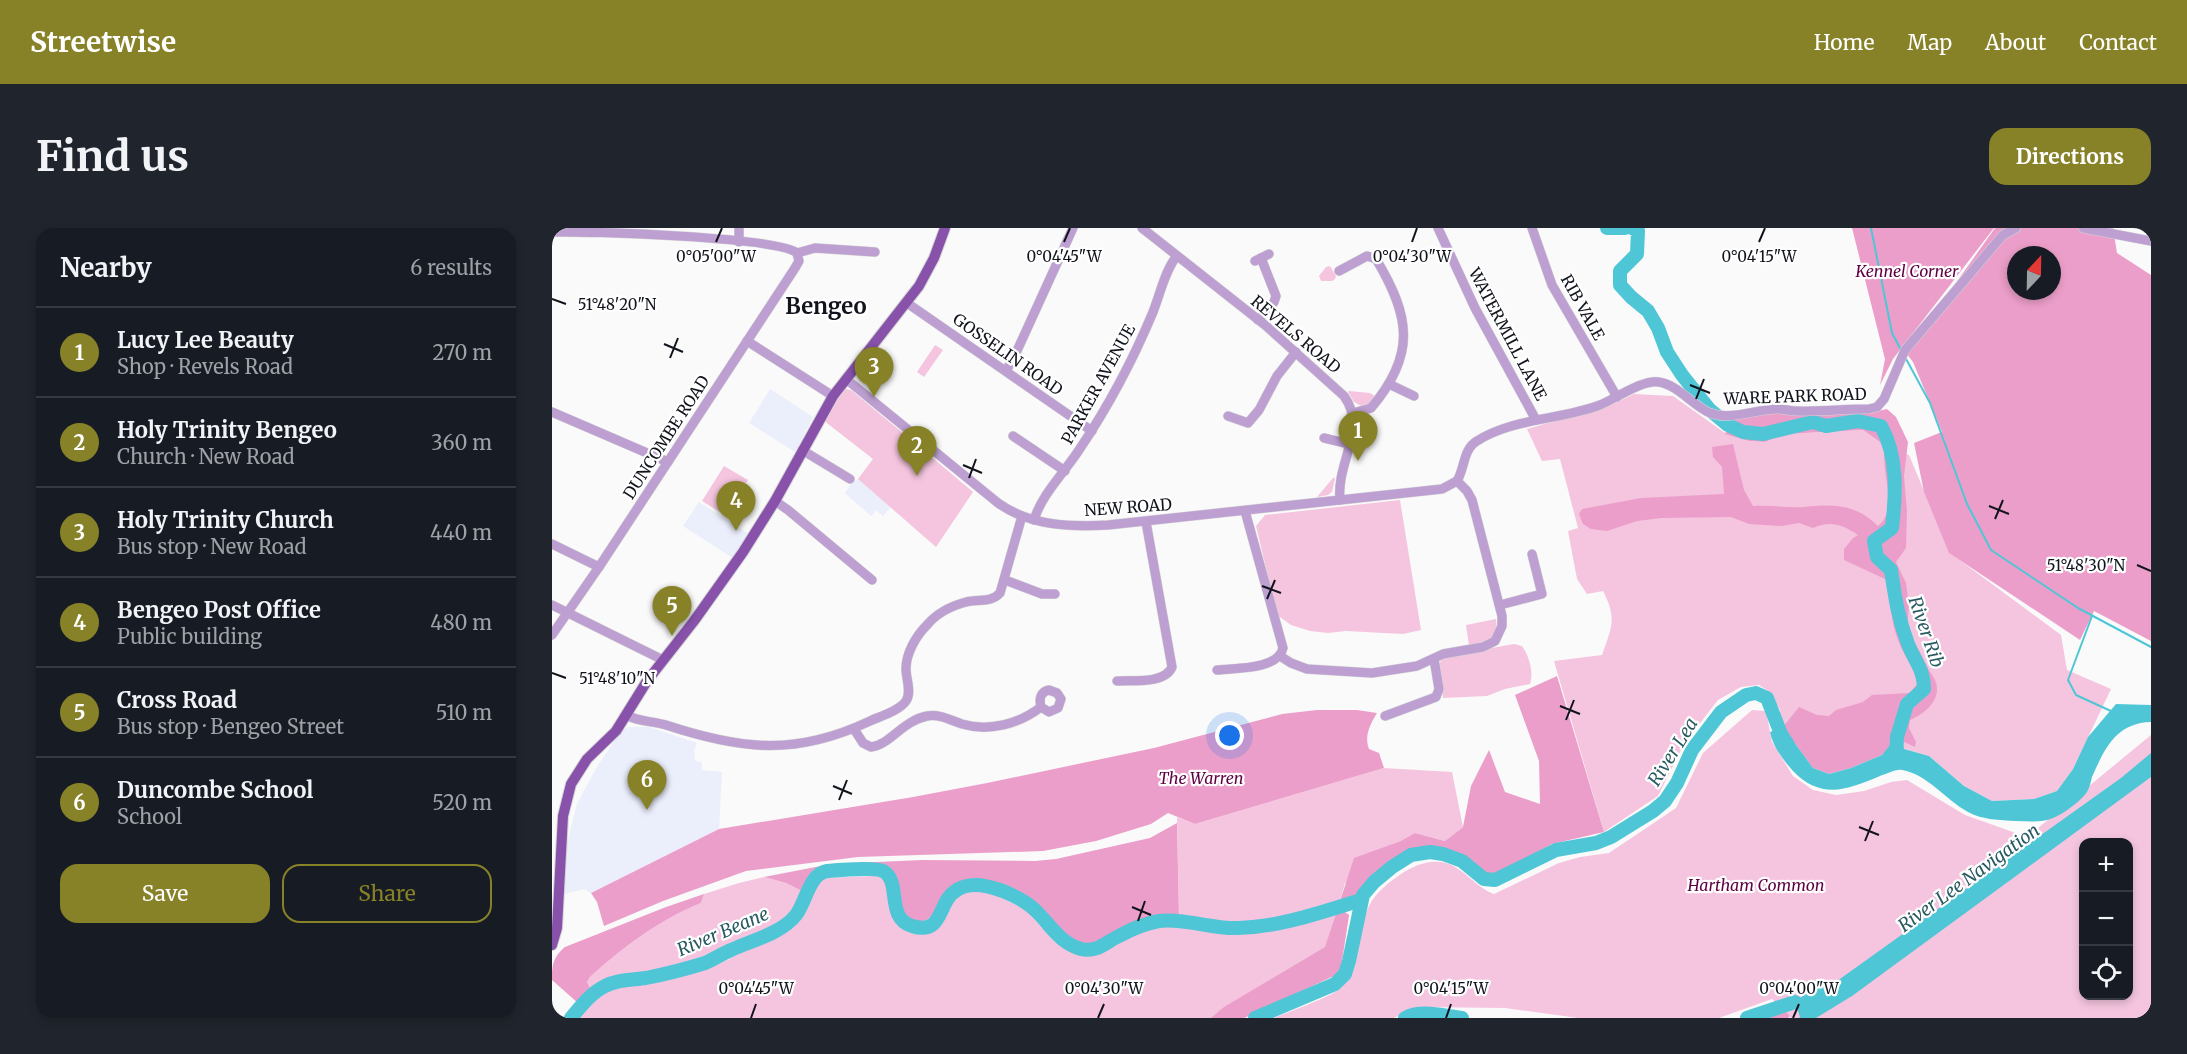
<!DOCTYPE html>
<meta charset="utf-8">
<style>
:root{--surface:#171b24;--page:#20242c;--text:#f1f3f6;--muted:#9ea1a6;--line:#363941;--accent:#878128}
body{margin:0;font-family:Merriweather,serif;background:var(--page);color:var(--text)}
.controls{position:absolute;right:18px;bottom:18px;display:grid;overflow:hidden;border-radius:12px;box-shadow:0 3px 9px #0003}
.controls button{width:54px;height:54px;display:grid;place-items:center;padding:0;border:0;border-bottom:2px solid var(--line);background:var(--surface);color:var(--text);font:30px sans-serif}
.compass{position:absolute;left:1455px;top:18px;width:54px;height:54px;border-radius:50%;background:var(--surface);box-shadow:0 3px 9px #0003;rotate:22deg}
.you{position:absolute;left:678px;top:508px;width:21px;height:21px;margin:-15px;border:4px solid #fff;border-radius:50%;background:#1a73e8;box-shadow:0 0 0 9px #1a73e833}
.badge{display:grid;place-items:center;width:39px;height:39px;border-radius:50%;background:var(--accent);color:#fff;font-size:20px;font-weight:700}
.pin{position:absolute;translate:-50% -50px;filter:drop-shadow(0 2px 3px #0008)}
.pin::after{content:'';position:absolute;top:32px;width:21px;height:18px;background:inherit;clip-path:polygon(0 0,100% 0,50% 100%)}
.list{margin:0;padding:0;list-style:none}
h2{display:flex;justify-content:space-between;align-items:center;height:78px;margin:0;padding:0 24px;font-size:26px}
h2 small{font-size:20px;font-weight:400;color:var(--muted)}
.list li{display:grid;grid-template-columns:39px 1fr auto;gap:18px;align-items:center;box-sizing:border-box;height:90px;padding:0 24px;border-top:2px solid var(--line)}
.list b{display:block;font-size:22px;white-space:nowrap}
.list p{margin:0;font-size:20px;white-space:nowrap;color:var(--muted)}
.list em{font-size:20px;font-style:normal;color:var(--muted)}
.actions{display:flex;gap:12px;padding:18px 24px}
.actions a{flex:1;padding:14px 0;border:2px solid var(--accent);border-radius:18px;text-align:center;font-size:21px;color:var(--accent)}
.actions .main{background:var(--accent);color:#fff}
.icon{flex:none;width:33px;height:33px;fill:none;stroke:currentColor;stroke-width:2;stroke-linecap:round;stroke-linejoin:round}
.map{position:relative;flex:none;width:1599px;height:790px;overflow:hidden;border-radius:18px}
header{display:flex;align-items:center;gap:36px;box-sizing:border-box;height:84px;padding:0 30px;background:var(--accent);color:#fff}
header strong{font-size:28px}
nav{display:flex;gap:33px;margin-inline-start:auto;font-size:21px}
.intro{display:flex;align-items:center;justify-content:space-between;box-sizing:border-box;height:144px;padding:0 36px}
h1{margin:0;font-size:42px}
.button{padding:15px 27px;border-radius:18px;background:var(--accent);color:#fff;font-size:21px;font-weight:700}
main{display:flex;gap:36px;padding:0 36px}
aside{flex:1;background:var(--surface);border-radius:18px;box-shadow:0 3px 9px #0003}
.map>svg:first-child{display:block}
.built{fill:#ebeefb}
.green{fill:#f5c5df;fill-rule:evenodd}
.forest{fill:#eb9ec9;fill-rule:evenodd}
.water{fill:#4fc6d6}
.lines{fill:none;stroke-linecap:round;stroke-linejoin:round}
.stream{stroke:#4fc6d6;stroke-width:2}
.river{stroke:#4fc6d6;stroke-width:14}
.minor-casing{stroke:#d5d5d7;stroke-width:10}
.major-casing{stroke:#d5d5d7;stroke-width:12}
.minor{stroke:#bda0d1;stroke-width:9}
.major{stroke:#8852aa;stroke-width:10}
.ticks{fill:none;stroke:#12141d;stroke-width:2}
.labels{text-anchor:middle;stroke-width:4.5;stroke-linejoin:round;paint-order:stroke}
.park-label{font-size:16px;font-style:italic;fill:#5f0043;stroke:#fff}
.street-label{font-size:16px;fill:#12141d;stroke:#fff}
.water-label{font-size:18px;font-style:italic;fill:#285a61;stroke:#fff}
.district-label{font-size:22px;font-weight:bold;fill:#12141d;stroke:#fff}
.ticks-label{font-size:15px;text-anchor:middle;fill:#12141d;stroke:#fff;stroke-width:4.5;stroke-linejoin:round;paint-order:stroke}
</style>
<header>
<strong>Streetwise</strong>
<nav><a>Home</a><a>Map</a><a>About</a><a>Contact</a></nav>
</header>
<div class="intro"><h1>Find us</h1><a class="button">Directions</a></div>
<main>
<aside>
<h2>Nearby<small>6 results</small></h2>
<ul class="list">
<li><span class="badge">1</span><div><b>Lucy Lee Beauty</b><p>Shop · Revels Road</p></div><em>270 m</em></li>
<li><span class="badge">2</span><div><b>Holy Trinity Bengeo</b><p>Church · New Road</p></div><em>360 m</em></li>
<li><span class="badge">3</span><div><b>Holy Trinity Church</b><p>Bus stop · New Road</p></div><em>440 m</em></li>
<li><span class="badge">4</span><div><b>Bengeo Post Office</b><p>Public building</p></div><em>480 m</em></li>
<li><span class="badge">5</span><div><b>Cross Road</b><p>Bus stop · Bengeo Street</p></div><em>510 m</em></li>
<li><span class="badge">6</span><div><b>Duncombe School</b><p>School</p></div><em>520 m</em></li>
</ul>
<div class="actions"><a class="main">Save</a><a>Share</a></div>
</aside>
<div class="map">
<svg width="1599" height="790" viewBox="0 0 1599 790">
<rect width="100%" height="100%" fill="#fafafa"/>
<g class="built">
<path d="M218,161l43,28 -18,35 -46,-29z"/>
<path d="M306,251l33,28 -8,9 -7,-6 -5,6 -26,-23 6,-9z"/>
<path d="M147,274l50,32 -16,24 -50,-32z"/>
<path d="M76,499h21l48,16 -3,7 1,11 7,1v8l20,2 -3,57 -128,64 -7,-4 -19,5 2,-51 10,-39 20,-37 24,-36z"/>
</g>
<g class="green">
<path d="M778,38l6,10 -1,3 -3,2h-11l-2,-5 7,-9z"/>
<path d="M383,117l8,5 -19,27 -7,-5z"/>
<path d="M293,161l6,1 64,53 8,12 11,4 39,33 -37,55 -78,-68 15,-20 -50,-39z"/>
<path d="M797,163l21,2 5,3 -7,8 -7,2 -7,-4 -6,-10z"/>
<path d="M1082,166l39,2 52,37 24,8 16,1 20,-8 78,-4 21,15 25,10 41,98 111,82 6,35 44,19 -38,80 -16,22 -23,8 -42,2 -28,-15 -35,-30 -25,-7 -91,19 -30,-41 -4,-9 1,-8 -12,-19 -9,-6 -18,2 -23,13 -34,44 -26,52 -54,36 -50,-171 48,-6c10,-28 15,-37 1,-64l-16,3 -10,-15 -9,-48 10,-3 -18,-69 -18,2 -15,-32 86,-25z"/>
<path d="M172,238l24,14 -22,36 -24,-15z"/>
<path d="M781,250h2l-3,14 -4,3 -11,2z"/>
<path d="M848,272l21,130 -18,4 -57,-3 -18,2 -18,-2 -19,-6 -14,-10 -21,-89 9,-11z"/>
<path d="M944,391l1,11 -4,10 -24,6 -3,-21z"/>
<path d="M962,416l8,2c7,10 12,26 8,38l-25,5 -18,7 -44,2 -4,-32 2,-6 6,-4z"/>
<path d="M1200,482l14,1 6,31 21,34 20,14 23,5 28,-4 27,-9 16,-2 58,35 62,22 124,-102v283h-360l-19,-19 -53,19h-141l-73,-10 -88,-1 -23,11h-120c14,-6 59,-22 67,-30 22,-20 15,-57 28,-82 6,-13 20,-24 32,-32 10,-7 26,-14 39,-12 22,2 34,25 54,32l65,-31 21,-6 29,-4 67,-45 27,-55zM1532,614h44v154h-44z"/>
<path d="M832,540l68,4 11,55 -18,14 -30,-8 -70,50 -6,21 -53,14 -55,7 -52,-8 -2,-100 18,7z"/>
<path d="M324,648l12,4 4,35 8,10 9,5 12,3 15,-3 7,-8 5,-14 12,-13 14,-5 18,3 34,17 29,32 12,6 28,6 35,-18 24,-8 23,-2 62,9 103,-25 7,5 -9,58 -96,45h-665c8,-9 16,-20 27,-26 14,-8 28,-7 44,-10 27,-5 54,-12 80,-23l2,-4c20,-9 58,-20 71,-38 8,-11 6,-29 16,-39z"/>
<path d="M212,649l22,6 16,8c-4,11 -8,20 -17,27 -10,9 -21,12 -33,17 -33,14 -64,30 -100,38 -22,4 -43,1 -61,17l-4,-8 3,-5c33,-30 69,-57 111,-74l3,-9 35,-11z"/>
</g>
<g class="forest">
<path d="M1300,0h142l-101,131 -13,26 5,-26z"/>
<path d="M1443,0h118l4,25 34,22v366l-57,-30 -14,29 -131,-87 -25,-61 -10,-49 28,-11 -29,-70 -7,-9zM1464,27h36v36h-36z"/>
<path d="M1335,181l9,8 12,25 -4,34 3,35 -1,37 -10,14 10,21 3,21 -2,27c8,11 13,21 19,33 2,6 7,11 9,16 8,19 -10,34 -25,40l-1,8 7,14 -1,5 -13,-6h-9l-11,14 -31,13 -22,6 -16,-6 -30,-41 16,-20 18,8 12,1 7,-6 27,-8 9,-7 38,-2 7,-9c-2,-16 -11,-25 -17,-39 -9,-20 -10,-43 -13,-65l-43,-20v-11l9,-11 5,-3c-15,-10 -28,-15 -45,-7l-14,-5 -17,3 -33,-2 -18,-7 -69,1 -25,3 -30,10 -16,-2 -8,-5 -4,-10 3,-5 59,-11 83,-4 -2,-27 -9,-10 -1,-10 21,-3 11,46 9,16c18,-1 35,2 51,1 29,-3 52,-3 74,19 17,-14 9,-38 7,-56 -1,-8 -1,-17 -1,-25l-21,-15 -78,4 -20,8 -16,-1 -24,-7 6,-16 34,-5 108,-1z"/>
<path d="M1005,448l47,156 -52,12 -50,28 -17,3 -14,-12 -23,-11 -33,-3 -25,13 -30,35 -21,7 15,-46 47,-17 14,-8 30,8 18,-14 8,-41 18,-36 16,42 35,12 -1,-43 -24,-66z"/>
<path d="M765,482h40l20,3c-7,12 -13,23 -8,36l10,4 5,15 -189,56 -27,-11 -17,11 -55,17 -53,10 -185,6 -112,14 -83,30 -59,25 -7,-24 -6,-9 128,-64 194,-32 74,-14 167,-35 128,-34z"/>
<path d="M625,595l2,94c-20,3 -40,7 -58,15 -11,5 -20,16 -33,15 -25,-1 -31,-20 -45,-36 -13,-15 -55,-35 -75,-31 -31,6 -24,47 -58,42 -4,-4 -8,-8 -10,-12 -6,-18 3,-40 -24,-44l-59,5 -10,8 -5,12 -16,-8 -22,-6 67,-13 91,-4 113,1 21,-2 94,-21z"/>
<path d="M152,666l-3,9c-42,17 -78,44 -111,74l-3,5 4,8 -12,14 -27,-24c0,-15 1,-23 13,-33l101,-40z"/>
<path d="M790,682l7,5 -9,58 -96,45h-33l13,-11 101,-60 12,-36z"/>
<path d="M1231,781l7,7 -2,2h-31z"/>
</g>
<g class="water">
<path d="M1564,476l35,1v17c-35,1 -46,26 -59,55 -1,4 -2,9 -4,13 -4,9 -26,25 -35,28 -11,5 -25,3 -37,3 -17,-1 -33,-1 -48,-9 -22,-12 -41,-38 -66,-42 -7,-1 -15,4 -22,6 -33,14 -59,24 -87,-5 -10,-11 -20,-24 -23,-39l13,-5 30,41 16,6 22,-6 31,-13 11,-14h9l2,8 25,7 35,30 28,15 42,-2 23,-8 16,-22 15,-32z"/>
<path d="M1599,525v24l-299,219 -36,22h-17l1,-1 -5,-15 13,-10 29,-11 284,-203z"/>
</g>
<g class="lines">
<g class="stream">
<path d="M1319,0l21,105 9,17"/>
<path d="M1353,129l25,46 37,101 24,46 87,58 73,39"/>
<path d="M1540,388l-24,64 8,15 37,17"/>
</g>
<g class="river">
<path d="M1055,0h18"/>
<path d="M1080,0l6,3 -1,23 -17,17v14l11,12 17,14 10,17 9,24 15,23 28,35 18,15 15,7 20,2 50,-12 13,4 32,-5 23,5c17,30 15,68 11,102l-18,13 3,16 14,13c4,27 7,48 17,74 7,18 16,25 16,45l-17,15 -10,33 -1,20"/>
<path d="M19,790c10,-12 20,-25 34,-32 13,-7 27,-6 41,-8 20,-4 40,-9 59,-15 9,-4 17,-9 26,-13 21,-10 50,-16 65,-35 10,-13 13,-41 31,-44 12,-1 47,-4 56,0 19,10 2,47 29,55 31,10 26,-23 42,-34 6,-5 14,-7 22,-7 10,0 18,3 27,6 12,5 23,10 32,19 15,14 24,33 46,39 16,4 25,-7 38,-13 11,-6 28,-13 40,-15 26,-3 53,8 79,7 42,-1 84,-16 123,-28"/>
<path d="M703,790l80,-34 10,-10 4,-13 14,-66 11,-13 18,-15 19,-12 19,-3 13,2 19,7 22,18 11,1 61,-30 40,-7 15,-6 42,-26 12,-10 12,-18 15,-33 29,-38 25,-17 10,-2 11,5 14,36 7,11"/>
<path d="M853,790c16,-9 39,-2 57,0"/>
<path d="M1195,790l48,-16"/>
</g>
<g class="minor-casing">
<g id="minor">
<path d="M590,0l123,97 79,71c24,33 -8,66 -4,104"/>
<path d="M886,0l37,80 61,112"/>
<path d="M980,0l20,57 65,112"/>
<path d="M1531,0l68,13"/>
<path d="M0,4c34,-1 227,5 245,21"/>
<path d="M187,14v-14"/>
<path d="M245,25l18,-5 60,4"/>
<path d="M703,33l14,-7"/>
<path d="M787,43l28,-15 9,3c35,58 40,96 -5,149l-18,5"/>
<path d="M355,75l185,128"/>
<path d="M706,92l16,-18 2,-6 -15,-38"/>
<path d="M195,113l86,55"/>
<path d="M454,143l10,-18 57,-125"/>
<path d="M294,151l152,124c32,23 72,24 110,22l334,-36 15,-8c8,-13 6,-32 20,-40 36,-23 84,-21 123,-36 15,-6 43,-26 59,-23 19,3 33,23 51,31 20,8 46,-4 68,-4 6,0 12,2 18,2 24,1 49,-2 73,-2l8,-2 7,-8 21,-49 98,-115 13,-7"/>
<path d="M837,156l25,12"/>
<path d="M0,184l116,50"/>
<path d="M676,188l20,7 11,-13 18,-34 19,-24"/>
<path d="M461,208l52,35"/>
<path d="M772,210l25,6"/>
<path d="M250,222l48,29"/>
<path d="M223,273l13,9 84,70"/>
<path d="M482,292c8,-26 30,-47 45,-70 29,-43 54,-90 74,-138 7,-18 12,-41 23,-55"/>
<path d="M0,316l47,23"/>
<path d="M453,352l37,14h13"/>
<path d="M0,377l111,55"/>
<path d="M948,377l42,-11 -10,-40"/>
<path d="M0,407l47,-68 196,-299 4,-7 -2,-8"/>
<path d="M728,428l11,7 16,6 65,4 45,-7 26,-12 40,-7 12,-6 7,-15v-10l-30,-116 -5,-9 -10,-10"/>
<path d="M665,442c18,-2 61,0 66,-22l-38,-137"/>
<path d="M565,453c16,-1 48,3 55,-14l-26,-145"/>
<path d="M74,487c13,7 27,6 40,10 76,25 130,31 204,-4 11,-5 29,-10 36,-20 6,-9 0,-22 0,-32 0,-16 10,-33 21,-44 10,-12 24,-19 39,-23 12,-3 25,1 34,-9l22,-77"/>
<path d="M833,488l51,-19 3,-8 -5,-30"/>
<path d="M302,501l9,14 8,4c19,-2 31,-26 56,-31 13,-2 23,4 35,8 27,8 57,0 79,-17 -2,-8 -1,-15 8,-17l8,3 4,6 -3,9 -9,4 -8,-5"/>
</g>
</g>
<g class="major-casing">
<path id="major" d="M0,717l5,-17 6,-112 8,-32 16,-25 29,-28 31,-50 47,-60 49,-69 32,-51 58,-105 86,-110 15,-28 11,-30"/>
</g>
<use href="#minor" class="minor"/>
<use href="#major" class="major"/>
</g>
<path class="ticks" d="M164,14l6,-14M512,14l6,-14M860,14l5,-14M1207,14l6,-14M0,71l14,5M112,116l19,8M118,130l8,-20M1138,157l20,8M1144,171l8,-20M411,237l19,8M417,250l7,-19M1437,278l20,8M1443,291l8,-19M1585,337l14,6M710,358l19,7M715,371l8,-19M0,445l14,5M1008,478l20,8M1014,492l8,-20M281,558l19,8M287,572l8,-20M1307,599l20,8M1313,613l8,-20M580,679l19,8M586,693l7,-20M199,790l5,-14M546,790l6,-14M894,790l5,-14M1241,790l6,-14"/>
<g class="labels">
<g class="park-label">
<text x="1355" y="49">Kennel Corner</text>
<text x="649" y="556">The Warren</text>
<text x="1204" y="663">Hartham Common</text>
</g>
<g class="street-label">
<text transform="translate(1031 79) rotate(61)" y="6">RIB VALE</text>
<text transform="translate(744 106) rotate(40)" y="6">REVELS ROAD</text>
<text transform="translate(956 106) rotate(62)" y="6">WATERMILL LANE</text>
<text transform="translate(456 126) rotate(35)" y="6">GOSSELIN ROAD</text>
<text transform="translate(546 156) rotate(-61)" y="6">PARKER AVENUE</text>
<text transform="translate(1243 168) rotate(-2)" y="6">WARE PARK ROAD</text>
<text transform="translate(114 209) rotate(-57)" y="6">DUNCOMBE ROAD</text>
<text transform="translate(576 279) rotate(-4)" y="6">NEW ROAD</text>
</g>
<g class="water-label">
<text transform="translate(1374 404) rotate(71)" y="6">River Rib</text>
<text transform="translate(1121 524) rotate(-58)" y="6">River Lea</text>
<text transform="translate(1417 650) rotate(-36)" y="6">River Lee Navigation</text>
<text transform="translate(171 704) rotate(-23)" y="6">River Beane</text>
</g>
<g class="district-label">
<text x="274" y="86">Bengeo</text>
</g>
</g>
<g class="ticks-label">
<text x="512" y="34">0°04'45"W</text>
<text x="164" y="34">0°05'00"W</text>
<text x="860" y="34">0°04'30"W</text>
<text x="1207" y="34">0°04'15"W</text>
<text x="65" y="82">51°48'20"N</text>
<text x="1534" y="343">51°48'30"N</text>
<text x="65" y="456">51°48'10"N</text>
<text x="204" y="766">0°04'45"W</text>
<text x="552" y="766">0°04'30"W</text>
<text x="899" y="766">0°04'15"W</text>
<text x="1247" y="766">0°04'00"W</text>
</g>
</svg>
<div class="controls">
<button>+</button>
<button>−</button>
<button><svg class="icon" aria-label="locate" viewBox="0 0 24 24"><circle cx="12" cy="12" r="6"/><path d="M12 2v4M12 18v4M2 12h4M18 12h4"/></svg></button>
</div>
<svg class="compass" viewBox="-18 -18 36 36"><path d="M0-13l5 13h-10z" fill="#e53935"/><path d="M0 13l5-13h-10z" fill="#9ea1a6"/></svg>
<div class="you"></div>
<div class="pin badge" style="left:806px;top:233px">1</div>
<div class="pin badge" style="left:365px;top:248px">2</div>
<div class="pin badge" style="left:322px;top:169px">3</div>
<div class="pin badge" style="left:184px;top:303px">4</div>
<div class="pin badge" style="left:120px;top:408px">5</div>
<div class="pin badge" style="left:95px;top:582px">6</div>
</div>
</main>
